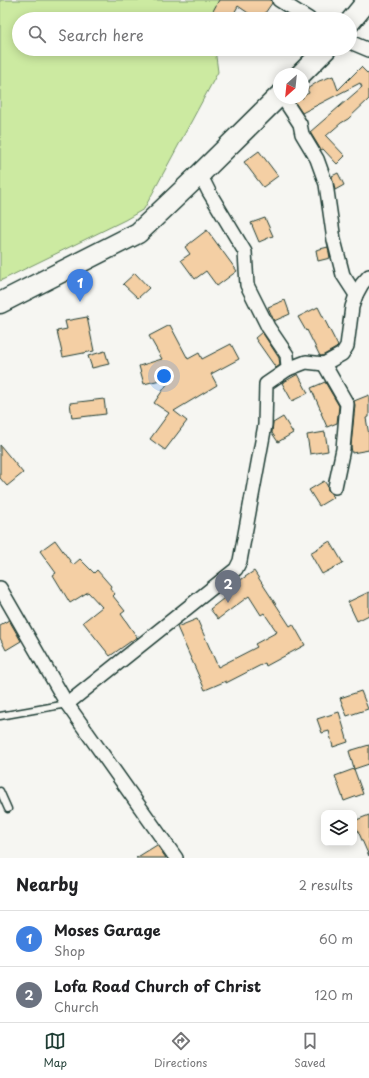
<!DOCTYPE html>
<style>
:root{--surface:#fff;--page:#f2f2f2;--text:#202124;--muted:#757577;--line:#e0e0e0;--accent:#1f3d34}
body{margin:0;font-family:"Playpen Sans",sans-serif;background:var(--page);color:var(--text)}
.controls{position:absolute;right:12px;bottom:12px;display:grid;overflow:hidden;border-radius:8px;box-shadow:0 2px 10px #0003}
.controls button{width:36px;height:36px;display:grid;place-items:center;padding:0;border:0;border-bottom:1px solid var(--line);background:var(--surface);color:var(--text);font:20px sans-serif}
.compass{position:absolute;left:273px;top:68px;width:36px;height:36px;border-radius:50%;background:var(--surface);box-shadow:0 2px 10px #0003;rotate:207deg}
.you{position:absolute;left:164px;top:376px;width:14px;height:14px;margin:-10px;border:3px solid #fff;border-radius:50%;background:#1a73e8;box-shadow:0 0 0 6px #1a73e833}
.badge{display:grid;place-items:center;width:26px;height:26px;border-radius:50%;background:var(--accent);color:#fff;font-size:13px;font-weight:700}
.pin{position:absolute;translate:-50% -33px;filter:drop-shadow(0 1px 2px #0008)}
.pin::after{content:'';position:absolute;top:21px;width:14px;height:12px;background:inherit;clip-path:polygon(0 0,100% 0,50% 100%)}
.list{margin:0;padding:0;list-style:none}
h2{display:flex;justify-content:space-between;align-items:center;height:52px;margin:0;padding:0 16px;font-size:17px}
h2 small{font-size:13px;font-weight:400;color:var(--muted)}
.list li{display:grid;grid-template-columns:26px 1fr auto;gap:12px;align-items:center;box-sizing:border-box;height:56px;padding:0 16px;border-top:1px solid var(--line)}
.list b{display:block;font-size:15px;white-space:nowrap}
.list p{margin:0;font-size:13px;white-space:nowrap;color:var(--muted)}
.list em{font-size:13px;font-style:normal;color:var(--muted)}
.icon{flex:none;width:22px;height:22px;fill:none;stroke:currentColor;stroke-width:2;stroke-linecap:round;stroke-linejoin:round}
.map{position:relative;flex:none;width:369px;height:858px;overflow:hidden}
.search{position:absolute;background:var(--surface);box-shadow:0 2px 10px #0003;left:12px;right:12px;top:12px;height:44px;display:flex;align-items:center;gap:10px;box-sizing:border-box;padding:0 14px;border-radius:22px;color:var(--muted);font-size:15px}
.sheet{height:164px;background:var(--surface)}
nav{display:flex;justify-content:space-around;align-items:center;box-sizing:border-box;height:56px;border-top:1px solid var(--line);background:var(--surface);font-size:11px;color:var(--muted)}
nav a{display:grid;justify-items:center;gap:2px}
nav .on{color:var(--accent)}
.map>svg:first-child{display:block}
.green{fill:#cceaa1;stroke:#76946a}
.building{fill:#f4cfa4;stroke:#1f3d34}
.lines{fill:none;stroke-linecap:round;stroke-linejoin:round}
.lane-casing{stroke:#1f3d34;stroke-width:9}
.street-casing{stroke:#1f3d34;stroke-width:16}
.primary-casing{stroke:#1f3d34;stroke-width:23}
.lane{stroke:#f6f6f2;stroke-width:6}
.street{stroke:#f6f6f2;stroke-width:13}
.primary{stroke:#f6f6f2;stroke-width:20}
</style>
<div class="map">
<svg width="369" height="858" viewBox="0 0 369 858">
<rect width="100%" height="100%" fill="#f6f6f2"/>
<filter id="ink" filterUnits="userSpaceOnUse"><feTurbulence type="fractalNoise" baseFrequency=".025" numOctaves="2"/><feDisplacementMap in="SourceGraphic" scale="8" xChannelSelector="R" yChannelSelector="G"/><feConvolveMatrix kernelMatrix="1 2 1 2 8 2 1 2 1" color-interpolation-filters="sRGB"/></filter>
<g filter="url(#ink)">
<path class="green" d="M0,0h236l-5,19h-212v30h196l3,23 -74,137 -19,11 -125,61z"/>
<g class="building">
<path d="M219,0h52l1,3 -11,16h-4l-19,-13 -7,13h-4l-14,-8z"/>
<path d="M361,67l8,8v24l-21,20 -7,4 -15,13 19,20 -8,8 -14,-15 -2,1 -11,-18 52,-45 -2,-4 -58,30 -8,-12 6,-3h3v-2l6,-3 -2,-4 12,-8 14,-5 5,14z"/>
<path d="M259,151l19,25 -15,11 -19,-25z"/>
<path d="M338,173l6,12 -9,5 -3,-14z"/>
<path d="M265,218l8,18 -14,6 -8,-19z"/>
<path d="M207,230l30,41 -20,15 -11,-15 -11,8 -14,-19 9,-6 -5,-7z"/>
<path d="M328,247l2,11 -12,3 -2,-11z"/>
<path d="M135,273l14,15 -11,10 -15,-14z"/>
<path d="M285,300l5,14 -16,7 -6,-14z"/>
<path d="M318,307l20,39 -2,2 -14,8h-2l-13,-26 -1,1 -8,-14z"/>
<path d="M87,317l7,34 -31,6 -6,-26 10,-2 -2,-8z"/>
<path d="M170,325l18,34 11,-6 3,6 29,-15 8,15 -28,15 6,11 -43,26 13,10 -22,29 -15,-11 19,-26 -15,-10 18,-26 -28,7 -5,-18 23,-7 -13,-23z"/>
<path d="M262,332l17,26 1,7 -4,3 -21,-30z"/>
<path d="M105,351l4,13 -17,4 -4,-12z"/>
<path d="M298,374l10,19 -16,8 -10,-18z"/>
<path d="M325,382l14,24 -2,17 -10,4 -6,-14h1l-11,-25z"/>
<path d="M369,395v22l-3,1 3,17v15l-17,3 -1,-7 4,-41 -1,-4z"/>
<path d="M104,399l2,15 -34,4 -2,-15z"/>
<path d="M283,417l10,16 -15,9 -6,-9 1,-10z"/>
<path d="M325,432l3,19 -18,3 -3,-19z"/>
<path d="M0,445l23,28 -16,13 -7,-8z"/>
<path d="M324,481l3,4 1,5 6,7 -15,9 -10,-16z"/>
<path d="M55,540l18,25 7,-6 14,14 3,-3 14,16 -1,2 5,6 -2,2 12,15 -4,3 16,23 -27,19 -27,-34 19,-15 -14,-15 -18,11 -17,-28 3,-2 -16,-22z"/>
<path d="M330,541l13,22 -21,11 -12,-21z"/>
<path d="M254,571l36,55 3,-2 12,21 -39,21 -1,-3 -39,20v-2l-21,9 -28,-63 20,-8 21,48 39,-20 -2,-3 22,-12 -13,-19 -3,2 -12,-19 -31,23 -8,-10 31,-24 -2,-4z"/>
<path d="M369,592v23l-12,6 -9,-19z"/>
<path d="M9,620l12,21 -15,9 -6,-12v-13z"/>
<path d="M361,691l7,18 -21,7 -7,-18z"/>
<path d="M339,712l9,30 -15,5 -4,-16 -7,2 -5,-14z"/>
<path d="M369,745v19l-15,5 -5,-18z"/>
<path d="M354,769l9,25 -19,7 -9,-25z"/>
<path d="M369,815v41l-15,-34v-1z"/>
<path d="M157,845l9,13h-30z"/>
</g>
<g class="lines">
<g class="lane-casing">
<g id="lane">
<path d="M0,716l67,-12"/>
<path d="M0,791l8,18"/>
</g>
</g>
<g class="street-casing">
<g id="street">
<path d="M279,0l30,19"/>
<path d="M350,42l19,8"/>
<path d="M283,98l17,26 2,10 15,25 9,25 8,56 9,35 13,20"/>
<path d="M324,364l23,40 -4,45 -8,38"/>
<path d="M288,369l18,-7 18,2 18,-10 5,-8 5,-39 4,-12 6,-11 7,-8"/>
<path d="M0,588l67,116 109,154"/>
<path d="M67,704l169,-135 4,-8 25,-136 1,-41 22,-15 -1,-14 -19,-28 -21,-42 -2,-33 -36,-60 -9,-18"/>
</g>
</g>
<g class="primary-casing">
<g id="primary">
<path d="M350,22l18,-22"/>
<path d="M301,74l25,-25"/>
<path d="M0,303l138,-70 62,-59 79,-78"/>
</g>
</g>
<use href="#lane" class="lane"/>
<use href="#street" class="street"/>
<use href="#primary" class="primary"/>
</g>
</g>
</svg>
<div class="controls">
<button><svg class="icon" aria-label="layers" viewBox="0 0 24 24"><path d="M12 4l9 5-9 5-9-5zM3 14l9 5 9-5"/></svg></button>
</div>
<svg class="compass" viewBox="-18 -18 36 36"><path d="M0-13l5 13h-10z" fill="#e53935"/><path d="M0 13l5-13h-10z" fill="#757577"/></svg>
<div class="you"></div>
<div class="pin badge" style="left:80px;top:302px;background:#3f7fe0">1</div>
<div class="pin badge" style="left:228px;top:603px;background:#6b7280">2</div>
<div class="search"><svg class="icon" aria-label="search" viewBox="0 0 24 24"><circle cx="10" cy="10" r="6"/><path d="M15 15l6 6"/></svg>Search here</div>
</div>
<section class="sheet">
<h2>Nearby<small>2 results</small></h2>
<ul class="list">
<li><span class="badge" style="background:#3f7fe0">1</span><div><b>Moses Garage</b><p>Shop</p></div><em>60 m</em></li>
<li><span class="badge" style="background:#6b7280">2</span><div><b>Lofa Road Church of Christ</b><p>Church</p></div><em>120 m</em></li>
</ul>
</section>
<nav>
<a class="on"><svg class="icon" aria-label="map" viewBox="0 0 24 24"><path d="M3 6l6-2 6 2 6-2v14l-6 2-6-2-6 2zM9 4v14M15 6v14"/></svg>Map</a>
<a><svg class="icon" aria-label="directions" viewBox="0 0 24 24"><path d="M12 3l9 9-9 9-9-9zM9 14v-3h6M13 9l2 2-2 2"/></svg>Directions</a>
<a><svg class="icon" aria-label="saved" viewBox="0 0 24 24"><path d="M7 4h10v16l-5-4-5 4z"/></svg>Saved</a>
</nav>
